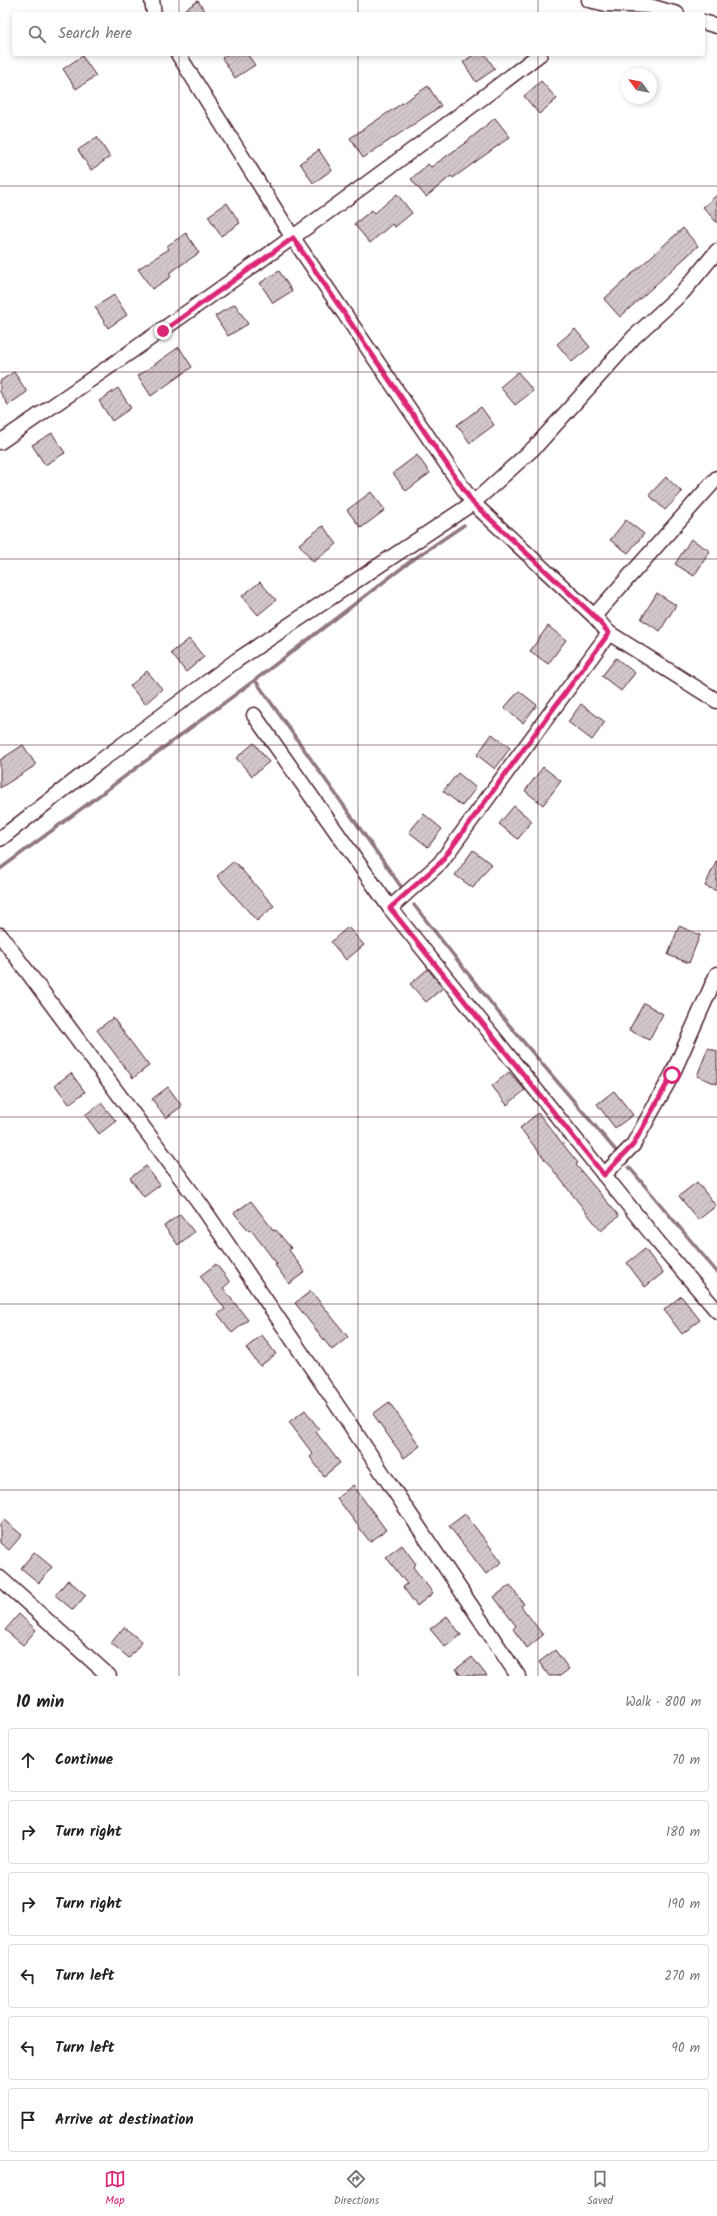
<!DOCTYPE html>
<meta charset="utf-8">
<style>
:root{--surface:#fff;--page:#f6f6f6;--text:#222;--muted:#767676;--line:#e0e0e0;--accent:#db2777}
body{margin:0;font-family:Kalam,sans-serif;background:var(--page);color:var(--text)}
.compass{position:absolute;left:621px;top:68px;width:36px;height:36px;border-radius:50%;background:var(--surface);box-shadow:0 2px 6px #0003;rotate:303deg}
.stop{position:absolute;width:12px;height:12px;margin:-9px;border:3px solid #db2777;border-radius:50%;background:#fff}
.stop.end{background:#db2777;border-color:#fff;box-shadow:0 1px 4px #0008}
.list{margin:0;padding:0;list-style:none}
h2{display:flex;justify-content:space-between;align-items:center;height:52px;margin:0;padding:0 16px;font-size:17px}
h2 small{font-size:13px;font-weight:400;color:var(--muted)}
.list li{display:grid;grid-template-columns:26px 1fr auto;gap:12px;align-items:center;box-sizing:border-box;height:64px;margin:0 8px 8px;padding:0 8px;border:1px solid var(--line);border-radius:4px}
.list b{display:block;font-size:15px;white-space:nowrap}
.list em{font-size:13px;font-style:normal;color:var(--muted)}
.icon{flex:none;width:22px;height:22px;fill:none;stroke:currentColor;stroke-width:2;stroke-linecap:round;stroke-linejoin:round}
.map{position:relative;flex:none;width:717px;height:1676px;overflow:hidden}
.search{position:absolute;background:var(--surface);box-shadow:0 2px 6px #0003;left:12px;right:12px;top:12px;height:44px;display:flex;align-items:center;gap:10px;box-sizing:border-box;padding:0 14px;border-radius:4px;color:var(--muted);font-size:15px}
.sheet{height:484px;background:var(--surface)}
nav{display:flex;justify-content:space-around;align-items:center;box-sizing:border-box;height:56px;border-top:1px solid var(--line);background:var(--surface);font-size:11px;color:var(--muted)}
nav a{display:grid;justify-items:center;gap:2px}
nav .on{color:var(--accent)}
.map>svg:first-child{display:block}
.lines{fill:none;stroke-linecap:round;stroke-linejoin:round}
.stream{stroke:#91787e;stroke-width:3.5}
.building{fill:url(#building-hatch);stroke:#4a1f2b}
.minor-casing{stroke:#4a1f2b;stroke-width:17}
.minor{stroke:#fff;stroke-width:14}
.route{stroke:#db2777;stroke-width:5}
.grid{fill:none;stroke:#4a1f2b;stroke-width:1;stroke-opacity:0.55}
</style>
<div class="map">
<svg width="717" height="1676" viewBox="0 0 717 1676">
<defs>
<pattern id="building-hatch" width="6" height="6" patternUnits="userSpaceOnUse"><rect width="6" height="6" fill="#d2c7cb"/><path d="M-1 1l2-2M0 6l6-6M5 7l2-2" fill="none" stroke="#b6aaae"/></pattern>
</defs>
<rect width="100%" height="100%" fill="#fff"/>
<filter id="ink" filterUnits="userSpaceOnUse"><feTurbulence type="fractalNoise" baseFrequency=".025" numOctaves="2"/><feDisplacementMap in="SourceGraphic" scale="8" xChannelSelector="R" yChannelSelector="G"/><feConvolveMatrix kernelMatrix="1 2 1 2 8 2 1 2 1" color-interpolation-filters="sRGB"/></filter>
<g filter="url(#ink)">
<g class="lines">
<g class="stream">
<path d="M255,680l147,208"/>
<path d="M0,869l255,-189 156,-119 53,-36"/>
<path d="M414,905l85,108 118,139"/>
<path d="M629,1167l88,105"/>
</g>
</g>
<g class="building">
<path d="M198,1l9,13h-29z"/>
<path d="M228,54h19l8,11 -20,13 -13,-20z"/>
<path d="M475,54h10l10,15 -19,13 -13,-20z"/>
<path d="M82,56l14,20 -20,13 -13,-20z"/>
<path d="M541,81l16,18 -18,15 -15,-18z"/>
<path d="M428,86l13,20 -78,52 -13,-20z"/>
<path d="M495,118l15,19 -57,41 -2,-2 -25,21 -15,-18 17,-15 3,3 34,-24z"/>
<path d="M97,137l13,20 -19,13 -13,-20z"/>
<path d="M319,150l13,20 -19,13 -13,-20z"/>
<path d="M397,194l15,19 -17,14 -3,-3 -22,19 -16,-19 18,-14 3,3z"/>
<path d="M717,195v28l-14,-16z"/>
<path d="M227,203l13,20 -19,13 -13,-20z"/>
<path d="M683,228l15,18 -78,71 -16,-18z"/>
<path d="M186,233l13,20 -30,20 2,4 -19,12 -14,-20 31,-20 -2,-3z"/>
<path d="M279,271l13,20 -19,12 -13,-20z"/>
<path d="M114,295l13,20 -19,13 -13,-21z"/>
<path d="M235,304l13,20 -20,12 -13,-20z"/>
<path d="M575,329l15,18 -18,15 -15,-18z"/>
<path d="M179,347l13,20 -41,29 -13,-20z"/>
<path d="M14,372l13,20 -19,13 -8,-13v-11z"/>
<path d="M518,372l15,19 -18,14 -15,-18z"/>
<path d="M118,388l13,20 -19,13 -13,-20z"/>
<path d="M481,407l13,18 -24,18 -13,-18z"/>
<path d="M52,433l13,20 -20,12 -13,-20z"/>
<path d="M417,455l13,18 -24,18 -13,-18z"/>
<path d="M666,477l16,15 -17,18 -16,-15z"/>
<path d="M371,492l14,18 -24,18 -14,-18z"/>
<path d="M626,520l18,14 -16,19 -18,-13z"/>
<path d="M323,526l14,18 -24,18 -14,-18z"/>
<path d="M691,539l19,12 -16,25 -19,-12z"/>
<path d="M260,582l16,18 -18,15 -16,-19z"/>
<path d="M657,593l19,12 -16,26 -19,-12z"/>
<path d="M548,626l18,14 -18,24 -18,-13z"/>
<path d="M189,639l15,18 -18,15 -15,-19z"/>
<path d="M616,658l19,15 -14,18 -19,-15z"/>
<path d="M147,671l15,18 -17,15 -15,-18z"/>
<path d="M519,691l18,14 -14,18 -19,-15z"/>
<path d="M581,704l24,18 -13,18 -24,-18z"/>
<path d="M492,734l18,14 -15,21 -18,-14z"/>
<path d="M254,743l15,19 -17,14 -16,-18z"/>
<path d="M23,745l13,20 -36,23v-28z"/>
<path d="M543,767l18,14 -18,24 -18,-14z"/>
<path d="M458,773l18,15 -14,18 -19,-15z"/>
<path d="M514,806l18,15 -14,18 -19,-15z"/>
<path d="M424,814l18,15 -14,18 -19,-15z"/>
<path d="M473,850l18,14 -18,24 -18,-13z"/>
<path d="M717,859v32l-12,-5z"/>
<path d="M234,861l40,45 -17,15 -40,-45z"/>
<path d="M679,926l21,9 -11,28 -21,-8z"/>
<path d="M348,927l16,18 -18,15 -15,-18z"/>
<path d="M428,969l15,19 -17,14 -16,-18z"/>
<path d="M644,1003l19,11 -14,26 -20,-10z"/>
<path d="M113,1018l36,48 -16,12 -36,-48z"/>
<path d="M708,1048l9,3v33l-20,-8z"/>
<path d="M509,1072l16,18 -18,15 -15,-19z"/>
<path d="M71,1073l14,19 -16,12 -14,-19z"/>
<path d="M168,1087l14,19 -16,12 -14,-19z"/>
<path d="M614,1091l19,24 -18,13 -18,-24z"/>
<path d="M101,1103l15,18 -17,13 -14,-19z"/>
<path d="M538,1113l40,50 -2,2 43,51 -18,15 -81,-103z"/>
<path d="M146,1166l14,19 -16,12 -14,-19z"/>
<path d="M697,1182l19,24 -18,14 -19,-24z"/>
<path d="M251,1201l23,30 2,-1 15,18 -2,2 16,22 -16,12 -14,-19 2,-1 -26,-34 -2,1 -15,-18z"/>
<path d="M180,1214l14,18 -16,13 -14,-19z"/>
<path d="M645,1249l18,24 -18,14 -18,-24z"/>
<path d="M216,1264l14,18 -7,6 25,32 -16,13 -14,-19 7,-5 -25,-33z"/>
<path d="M311,1291l37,46 -16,13 -37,-47z"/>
<path d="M681,1296l19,24 -18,14 -18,-24z"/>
<path d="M262,1335l14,19 -16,12 -14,-18z"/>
<path d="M389,1402l31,44 -16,12 -31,-44z"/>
<path d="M305,1410l14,19 -3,3 24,31 -16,13 -14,-19 3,-3 -24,-32z"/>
<path d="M353,1485l33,45 -16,12 -33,-44z"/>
<path d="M465,1514l37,48 -16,12 -37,-48z"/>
<path d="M4,1520l18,15 -13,15 -9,-7v-18z"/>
<path d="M402,1545l14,19 -3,3 20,26 -16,13 -14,-19 4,-3 -21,-27z"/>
<path d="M34,1552l18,15 -13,16 -18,-15z"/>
<path d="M68,1580l18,15 -13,15 -18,-15z"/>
<path d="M510,1585l14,19 -3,2 22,29 -16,13 -14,-19 3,-3 -22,-29z"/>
<path d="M19,1614l17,16 -13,15 -18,-15z"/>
<path d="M447,1616l14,19 -16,12 -15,-18z"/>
<path d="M124,1627l18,15 -13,16 -18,-15z"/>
<path d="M555,1650l14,19 -9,7h-11l-10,-14z"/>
<path d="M472,1657l15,19h-26l-5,-7z"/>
</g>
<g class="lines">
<g class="minor-casing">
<g id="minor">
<path d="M152,0l2,14"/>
<path d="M589,0l17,4 43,2 28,8"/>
<path d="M703,22l14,4"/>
<path d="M178,54l115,184 180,265 121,113 15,17 108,68"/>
<path d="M0,442c183,-125 364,-253 540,-388"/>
<path d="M594,616l123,-138"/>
<path d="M254,715l136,193 268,334 59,69"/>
<path d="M0,839l99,-77 138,-102 236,-157 63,-57 98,-109 49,-45 34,-41"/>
<path d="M390,908l50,-45 169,-230"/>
<path d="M0,935l201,270 140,206 177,265"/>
<path d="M604,1175l29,-30 39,-70 45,-101"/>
<path d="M0,1578l109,98"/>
</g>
</g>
<use href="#minor" class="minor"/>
</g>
</g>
<g class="lines" filter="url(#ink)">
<path class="route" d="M163,331l130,-93 180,265 121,113 15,17 -169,230 -50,45 214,267 29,-30 39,-70"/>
</g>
<path class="grid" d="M179,0v14M358,0v14M538,0v14M179,54v1622M358,54v1622M538,54v1622M0,186h717M0,372h717M0,559h717M0,745h717M0,931h717M0,1117h717M0,1304h717M0,1490h717"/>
</svg>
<svg class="compass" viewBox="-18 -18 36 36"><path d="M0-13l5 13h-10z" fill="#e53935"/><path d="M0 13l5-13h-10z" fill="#767676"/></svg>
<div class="stop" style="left:672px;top:1075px"></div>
<div class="stop end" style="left:163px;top:331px"></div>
<div class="search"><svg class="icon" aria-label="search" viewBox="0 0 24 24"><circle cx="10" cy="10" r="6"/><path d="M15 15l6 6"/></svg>Search here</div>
</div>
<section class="sheet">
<h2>10 min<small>Walk · 800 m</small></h2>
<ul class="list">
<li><svg class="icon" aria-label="ahead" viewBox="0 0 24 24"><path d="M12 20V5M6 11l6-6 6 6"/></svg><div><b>Continue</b></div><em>70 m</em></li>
<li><svg class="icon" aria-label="right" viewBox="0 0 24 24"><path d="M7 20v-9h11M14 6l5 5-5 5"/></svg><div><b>Turn right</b></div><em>180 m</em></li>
<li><svg class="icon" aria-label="right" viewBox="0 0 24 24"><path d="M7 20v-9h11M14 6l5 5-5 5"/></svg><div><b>Turn right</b></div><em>190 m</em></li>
<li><svg class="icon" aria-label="left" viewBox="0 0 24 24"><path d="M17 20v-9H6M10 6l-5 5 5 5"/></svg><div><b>Turn left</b></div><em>270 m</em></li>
<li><svg class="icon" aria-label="left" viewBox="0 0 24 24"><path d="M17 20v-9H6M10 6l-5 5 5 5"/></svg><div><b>Turn left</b></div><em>90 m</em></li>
<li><svg class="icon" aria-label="arrive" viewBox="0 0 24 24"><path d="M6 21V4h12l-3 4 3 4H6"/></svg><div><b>Arrive at destination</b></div></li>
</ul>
</section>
<nav>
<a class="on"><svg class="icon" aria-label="map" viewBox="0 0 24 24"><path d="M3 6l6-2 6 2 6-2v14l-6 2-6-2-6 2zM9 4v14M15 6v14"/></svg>Map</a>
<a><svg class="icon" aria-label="directions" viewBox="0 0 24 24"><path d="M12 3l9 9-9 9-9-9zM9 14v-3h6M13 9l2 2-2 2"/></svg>Directions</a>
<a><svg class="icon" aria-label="saved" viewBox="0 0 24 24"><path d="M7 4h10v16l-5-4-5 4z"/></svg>Saved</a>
</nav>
